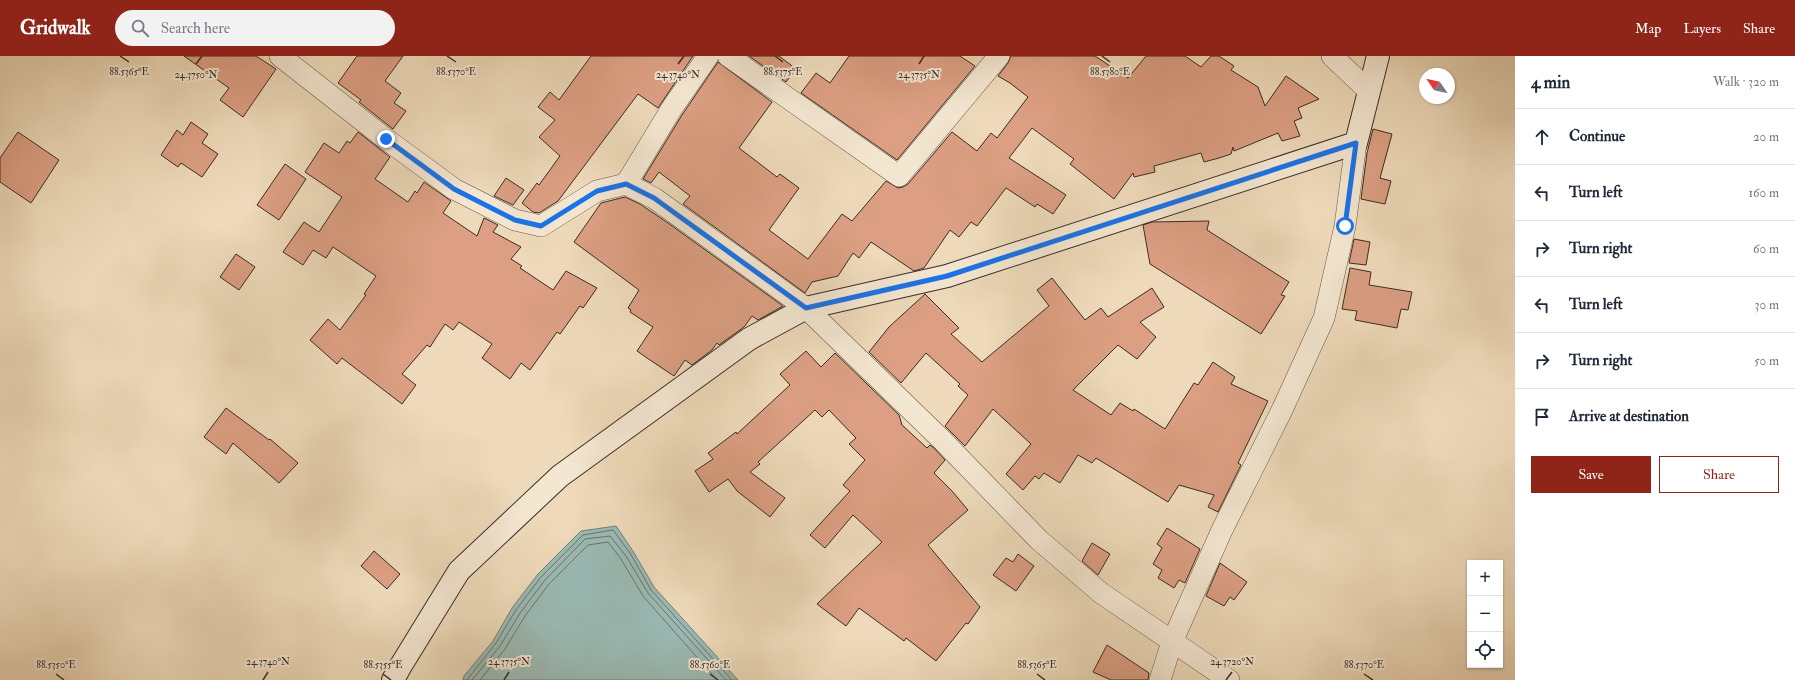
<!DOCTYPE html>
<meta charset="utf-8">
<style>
:root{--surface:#fff;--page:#f2f2f3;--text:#1f2937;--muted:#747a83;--line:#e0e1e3;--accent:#8f2418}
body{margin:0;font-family:"IM FELL Double Pica",serif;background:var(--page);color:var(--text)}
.controls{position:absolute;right:12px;bottom:12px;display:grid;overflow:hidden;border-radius:0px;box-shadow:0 1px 3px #0004}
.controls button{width:36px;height:36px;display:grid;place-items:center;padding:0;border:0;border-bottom:1px solid var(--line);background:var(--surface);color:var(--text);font:20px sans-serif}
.compass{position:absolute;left:1419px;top:12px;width:36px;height:36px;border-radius:50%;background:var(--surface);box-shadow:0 1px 3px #0004;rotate:304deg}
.stop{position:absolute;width:12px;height:12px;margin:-9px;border:3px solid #1a73e8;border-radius:50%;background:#fff}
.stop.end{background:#1a73e8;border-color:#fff;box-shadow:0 1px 4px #0008}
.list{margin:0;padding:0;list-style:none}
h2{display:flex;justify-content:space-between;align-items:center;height:52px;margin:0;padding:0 16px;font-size:17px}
h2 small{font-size:13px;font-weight:400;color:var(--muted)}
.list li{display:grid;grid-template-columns:26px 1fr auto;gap:12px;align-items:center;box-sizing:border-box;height:56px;padding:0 16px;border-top:1px solid var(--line)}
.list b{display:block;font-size:15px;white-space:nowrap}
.list em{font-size:13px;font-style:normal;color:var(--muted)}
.actions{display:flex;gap:8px;padding:12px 16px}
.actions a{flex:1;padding:9px 0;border:1px solid var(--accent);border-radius:0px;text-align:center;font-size:14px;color:var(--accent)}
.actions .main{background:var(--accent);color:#fff}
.icon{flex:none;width:22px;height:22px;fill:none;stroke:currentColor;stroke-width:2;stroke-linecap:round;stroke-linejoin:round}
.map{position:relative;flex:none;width:1515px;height:624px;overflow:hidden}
header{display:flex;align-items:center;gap:24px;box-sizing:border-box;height:56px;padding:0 20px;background:var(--accent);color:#fff}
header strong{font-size:19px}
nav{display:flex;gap:22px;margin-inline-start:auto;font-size:14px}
.search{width:280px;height:36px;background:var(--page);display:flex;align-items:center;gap:10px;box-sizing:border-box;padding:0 14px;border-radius:22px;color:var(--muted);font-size:15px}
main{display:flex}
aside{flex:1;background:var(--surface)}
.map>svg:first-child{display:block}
.water{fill:#9abab4;stroke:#74817b}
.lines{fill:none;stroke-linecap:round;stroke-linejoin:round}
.shore{stroke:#6a736c;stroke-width:1}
.building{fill:#dc9f83;stroke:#3b2c25}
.street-casing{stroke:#68584a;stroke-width:22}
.secondary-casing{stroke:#3b2c25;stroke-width:24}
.street{stroke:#f4e7d2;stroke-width:21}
.secondary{stroke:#f4e7d2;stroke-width:22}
.route{stroke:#1a73e8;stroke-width:5}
.ticks{fill:none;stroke:#3b2c25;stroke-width:1.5}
.ticks-label{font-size:10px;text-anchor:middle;fill:#3b2c25;stroke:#f4e7d2;stroke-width:4;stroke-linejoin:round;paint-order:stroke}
</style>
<header>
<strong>Gridwalk</strong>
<div class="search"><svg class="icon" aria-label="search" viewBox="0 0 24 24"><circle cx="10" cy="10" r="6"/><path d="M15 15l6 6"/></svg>Search here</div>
<nav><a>Map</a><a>Layers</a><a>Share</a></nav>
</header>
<main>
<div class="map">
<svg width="1515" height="624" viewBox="0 0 1515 624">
<rect width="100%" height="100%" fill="#eedaba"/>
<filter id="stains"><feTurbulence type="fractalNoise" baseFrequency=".005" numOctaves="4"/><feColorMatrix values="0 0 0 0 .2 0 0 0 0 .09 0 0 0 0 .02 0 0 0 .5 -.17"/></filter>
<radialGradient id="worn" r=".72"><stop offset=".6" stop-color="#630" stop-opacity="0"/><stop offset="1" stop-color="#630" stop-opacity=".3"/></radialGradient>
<path class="water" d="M616,470l17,25 21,36 84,93h-275l1,-4 29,-35 19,-33 26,-34 43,-43z"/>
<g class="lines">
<g class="shore">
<path d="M467,624l29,-37 20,-33 25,-33 42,-42 30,-5 17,23 21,37 81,90"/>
<path d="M472,624l28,-34 20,-33 25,-33 40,-41 25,-3 16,20 22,37 78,87"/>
<path d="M480,624l25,-31 20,-33 24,-32 39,-39 20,-3 13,17 22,37 74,84"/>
</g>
</g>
<g class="building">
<path d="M184,0h72l20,13 -33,48 -23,-17 9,-12z"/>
<path d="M357,0h46l-18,25 16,12 -7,10 12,8 -13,18 -34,-27 2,-2 -23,-17z"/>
<path d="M591,0h102l-35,52 -20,-14 -80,107 -19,12 -6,-1 -11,-9 15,-20 2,2 21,-29 -21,-19 16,-17 -17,-13 12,-15 9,8z"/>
<path d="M749,0h30l17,13 -10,13z"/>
<path d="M849,0h111l15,10 -78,94 -96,-67 15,-20 14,10z"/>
<path d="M1011,0h84l33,22 18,-22h39l16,11 10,-11h8l15,10 -3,4 27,17 7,19 21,-30 33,23 -21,9 4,10 -8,3 6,15 -18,5 -4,-8 -44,18 -1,-4 -2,7 -12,4 -15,4 -3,-9 -47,13 1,6 -21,5 -1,-4 -19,26 -44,-35 4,-5 -42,-31 -23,30 57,37 -13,19 -16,-10 -2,3 -29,-19 -29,38 -6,-4 -12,15 -9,-7 -26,38 -10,3 -43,-29 -12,16 -6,-5 -15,23 -26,6 -7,11 -122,-89 7,-8 -31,-24 -8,11 -8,-4 39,-64 36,-53 54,40 -33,46 38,29 3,-3 19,14 -30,42 39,29 34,-45 10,7 34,-40 12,7 5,-1 5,-3 44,-52 25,19 14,-18 6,5 31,-41 -18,-14 -12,-7 10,-13z"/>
<path d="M191,66l17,12 -6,9 16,11 -16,23 -21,-14 -3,4 -17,-12 16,-25 6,5z"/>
<path d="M1373,73l19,5 -12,44 11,3 -6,23 -24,-5 6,-46z"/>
<path d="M18,76l41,28 -28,43 -31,-21v-24z"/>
<path d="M358,76l32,25 -15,22 33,23 7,-11 2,2 7,-11 27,19 -8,12 34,23 7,-18 14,7 -5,7 28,15 -10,12 11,7 -2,2 33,22 13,-19 31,17 -14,20 -3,-2 -20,28 -3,-2 -27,38 -9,-7 -11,16 -28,-21 10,-14 -33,-22 -6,8 -8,-6 -15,23 -3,-2 -25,29 14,11 -14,19 -60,-46 -5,6 -27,-24 18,-21 12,11 26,-35 -2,-1 12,-18 -43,-29 -7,11 -13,-8 -10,15 -20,-13 21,-30 15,10 23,-35 -37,-25 19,-29 15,10 8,-12 3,2z"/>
<path d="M285,108l21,15 -27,41 -22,-15z"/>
<path d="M506,122l18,12 -11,15 -19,-9z"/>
<path d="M625,141l15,7 28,19 115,83 -25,14 -6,-4 -8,11 -25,18 -2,-2 -5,7 -20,15 -7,-5 -11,16 -27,-18 -10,-7 16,-24 -23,-15 1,-2 -3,-2 11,-18 -65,-48 27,-39z"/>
<path d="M1209,165l-2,9 82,52 -8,13 4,1 -24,38 -111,-70 -7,-39 9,-3z"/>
<path d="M1354,183l16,3 -4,23 -17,-2z"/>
<path d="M236,198l19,13 -16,23 -19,-13z"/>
<path d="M1350,212l21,4 -2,13 43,7 -4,18 -7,-1 -4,19 -42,-8 2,-9 -15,-2z"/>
<path d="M1052,222l33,42 16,-12 7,9 44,-29 12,19 -24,15 16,15 -19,22 -19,-14 -45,45 38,25 9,-12 13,8 1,-2 31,20 29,-46 4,2 15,-23 22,15 -4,7 37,17 -30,62 3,2 -23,47 -10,-5 6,-12 -35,-10 -11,17 -72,-44 -4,5 -14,-8 -18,28 -16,-10 -5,6 -4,-3 -12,14 -17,-16 25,-30 -38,-35 -28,37 -20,-20 23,-31 -10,-9 2,-2 -34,-31 -25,30 -32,-31 20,-25 36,-33 34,34 -8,6 31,28 67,-56 -12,-16z"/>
<path d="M806,295l15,16 14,-14 64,62 3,10 25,23 3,-3 4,3 11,12 -11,13 18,18 16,19 -40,35 52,62 -12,17 -2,-1 -30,38 -30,-23 -2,3 -45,-33 -13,18 -29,-22 65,-62 -29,-27 -28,33 -15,-13 40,-44 -7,-6 22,-25 -16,-16 7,-6 -27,-28 -7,7 -7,-7 -57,52 2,2 -10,8 35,26 -15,19 -33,-26 -9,-12 -19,13 -14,-21 18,-12 -5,-6 28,-21 1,2 53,-49 -10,-11z"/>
<path d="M226,352l43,32 1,-1 28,24 -19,20 -46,-40 -7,11 -22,-17z"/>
<path d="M1167,472l33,21 -15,34 -6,-3 -5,8 -16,-10 4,-8 -9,-6 9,-16 -5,-4z"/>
<path d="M1092,487l18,11 -12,21 -16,-14z"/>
<path d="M374,495l26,23 -13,15 -26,-23z"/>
<path d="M1018,498l16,12 -18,25 -23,-16 13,-17 7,4z"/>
<path d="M1220,507l27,19 -13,18 -4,-3 -6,9 -18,-10z"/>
<path d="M1107,589l42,28 -1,7h-37l-18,-8z"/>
</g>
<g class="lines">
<g class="street-casing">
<g id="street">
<path d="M280,0l106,83 68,50 61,31 26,6 56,-35 29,-7 28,14 152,110 136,132 97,100 62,53 128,87"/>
<path d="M728,0l171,120 100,-120"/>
<path d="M1332,0l37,35"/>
<path d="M626,128l46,-76 36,-52"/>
<path d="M1160,624l12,-38 50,-112 60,-120 42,-92 21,-92 11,-83"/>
</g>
</g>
<g class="secondary-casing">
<path id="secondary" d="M393,624l7,-13 59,-96 101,-95 189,-137 57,-31 141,-32 409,-133 22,-87"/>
</g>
<use href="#street" class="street"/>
<use href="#secondary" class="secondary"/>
</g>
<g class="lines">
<path class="route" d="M386,83l68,50 61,31 26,6 56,-35 29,-7 28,14 152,110 141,-32 409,-133 -11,83"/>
</g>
<path class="ticks" d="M120,0l9,6M447,0l9,6M775,0l8,6M1102,0l8,6M196,8l6,-8M678,8l6,-8M919,8l5,-8M56,618l8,6M383,618l8,6M710,618l8,6M1037,618l8,6M1364,618l9,6M263,624l5,-8M504,624l5,-8M1226,624l6,-8"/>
<g class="ticks-label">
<text x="129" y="19">88.5365°E</text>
<text x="456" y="19">88.5370°E</text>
<text x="783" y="19">88.5375°E</text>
<text x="1110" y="19">88.5380°E</text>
<text x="196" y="22">24.3750°N</text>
<text x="678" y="22">24.3740°N</text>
<text x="919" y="22">24.3735°N</text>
<text x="268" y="609">24.3740°N</text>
<text x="509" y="609">24.3735°N</text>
<text x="1232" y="609">24.3720°N</text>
<text x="56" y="612">88.5350°E</text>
<text x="383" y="612">88.5355°E</text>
<text x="710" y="612">88.5360°E</text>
<text x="1037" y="612">88.5365°E</text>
<text x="1364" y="612">88.5370°E</text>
</g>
<rect width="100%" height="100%" filter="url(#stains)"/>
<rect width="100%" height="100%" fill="url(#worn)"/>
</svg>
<div class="controls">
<button>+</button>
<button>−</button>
<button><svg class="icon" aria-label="locate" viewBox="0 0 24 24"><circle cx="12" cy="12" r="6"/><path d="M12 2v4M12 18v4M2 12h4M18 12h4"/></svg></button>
</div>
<svg class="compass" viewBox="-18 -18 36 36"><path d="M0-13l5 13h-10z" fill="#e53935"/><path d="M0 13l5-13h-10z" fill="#747a83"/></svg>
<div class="stop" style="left:1345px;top:170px"></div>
<div class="stop end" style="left:386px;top:83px"></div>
</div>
<aside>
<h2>4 min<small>Walk · 320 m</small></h2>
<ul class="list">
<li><svg class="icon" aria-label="ahead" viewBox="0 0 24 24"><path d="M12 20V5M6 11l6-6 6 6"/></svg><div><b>Continue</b></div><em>20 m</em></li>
<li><svg class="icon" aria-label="left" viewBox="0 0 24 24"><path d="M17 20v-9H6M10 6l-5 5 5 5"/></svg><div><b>Turn left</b></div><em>160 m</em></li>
<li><svg class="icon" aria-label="right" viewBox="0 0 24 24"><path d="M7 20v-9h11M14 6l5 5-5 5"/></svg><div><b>Turn right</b></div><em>60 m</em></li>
<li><svg class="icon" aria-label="left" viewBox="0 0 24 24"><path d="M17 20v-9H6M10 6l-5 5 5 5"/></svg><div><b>Turn left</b></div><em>30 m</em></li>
<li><svg class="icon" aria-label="right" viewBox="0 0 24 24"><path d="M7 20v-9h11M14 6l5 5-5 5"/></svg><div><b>Turn right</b></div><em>50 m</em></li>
<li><svg class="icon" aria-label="arrive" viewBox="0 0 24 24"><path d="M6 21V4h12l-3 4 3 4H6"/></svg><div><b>Arrive at destination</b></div></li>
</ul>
<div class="actions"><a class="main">Save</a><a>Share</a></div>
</aside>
</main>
